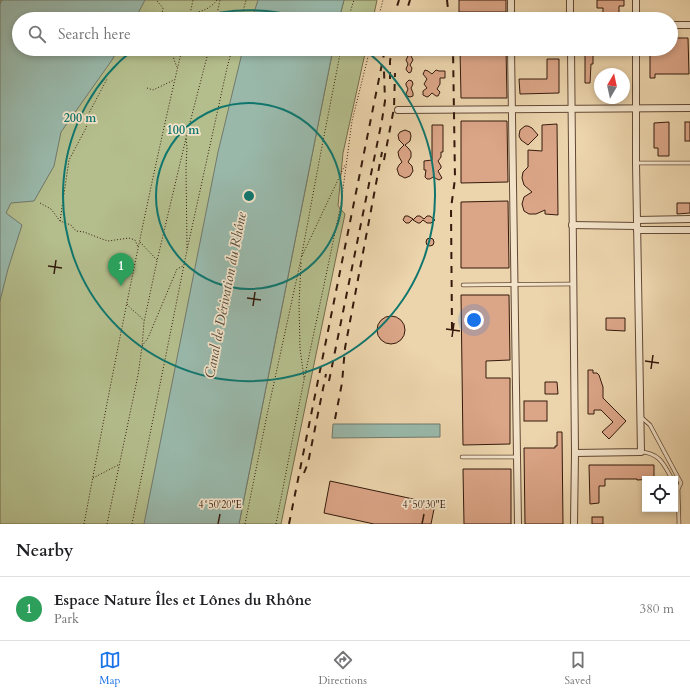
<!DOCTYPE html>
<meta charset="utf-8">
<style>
:root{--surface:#fff;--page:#f2f2f2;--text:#202124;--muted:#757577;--line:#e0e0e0;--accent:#1a73e8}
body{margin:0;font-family:Cardo,serif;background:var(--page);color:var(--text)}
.controls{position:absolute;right:12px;bottom:12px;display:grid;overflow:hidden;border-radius:0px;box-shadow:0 2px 6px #0003}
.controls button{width:36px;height:36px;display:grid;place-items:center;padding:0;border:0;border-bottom:1px solid var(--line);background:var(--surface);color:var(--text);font:20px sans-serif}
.compass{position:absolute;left:594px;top:68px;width:36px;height:36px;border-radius:50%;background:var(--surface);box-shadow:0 2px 6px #0003;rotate:9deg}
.you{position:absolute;left:474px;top:320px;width:14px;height:14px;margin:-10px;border:3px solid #fff;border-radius:50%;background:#1a73e8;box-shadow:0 0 0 6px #1a73e833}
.badge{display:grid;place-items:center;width:26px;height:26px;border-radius:50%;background:var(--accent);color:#fff;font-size:13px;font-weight:700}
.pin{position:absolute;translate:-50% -33px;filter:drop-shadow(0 1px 2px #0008)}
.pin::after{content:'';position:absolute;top:21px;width:14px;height:12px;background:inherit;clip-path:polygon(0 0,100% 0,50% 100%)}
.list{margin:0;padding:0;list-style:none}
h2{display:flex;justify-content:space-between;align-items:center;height:52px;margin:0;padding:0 16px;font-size:17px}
h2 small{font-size:13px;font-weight:400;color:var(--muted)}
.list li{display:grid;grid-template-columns:26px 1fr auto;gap:12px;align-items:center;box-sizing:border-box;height:64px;padding:0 16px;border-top:1px solid var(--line)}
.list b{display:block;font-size:15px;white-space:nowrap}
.list p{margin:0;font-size:13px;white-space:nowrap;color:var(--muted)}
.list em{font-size:13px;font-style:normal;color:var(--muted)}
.icon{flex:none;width:22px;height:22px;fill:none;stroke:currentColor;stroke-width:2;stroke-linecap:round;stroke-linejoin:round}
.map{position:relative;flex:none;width:690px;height:524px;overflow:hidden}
.search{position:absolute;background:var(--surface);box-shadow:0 2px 6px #0003;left:12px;right:12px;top:12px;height:44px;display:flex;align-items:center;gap:10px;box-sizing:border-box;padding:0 14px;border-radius:22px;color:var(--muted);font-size:15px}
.sheet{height:116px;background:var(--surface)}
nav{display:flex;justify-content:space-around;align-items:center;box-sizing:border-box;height:56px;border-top:1px solid var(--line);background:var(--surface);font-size:11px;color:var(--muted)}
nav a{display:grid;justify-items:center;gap:2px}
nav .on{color:var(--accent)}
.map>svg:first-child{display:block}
.green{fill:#b4bd8c;stroke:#746c4c}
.water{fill:#99b8aa;stroke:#71796b}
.building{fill:#dba587;stroke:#341a0c}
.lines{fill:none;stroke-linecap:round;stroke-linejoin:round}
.lane-casing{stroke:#624834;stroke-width:4.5}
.street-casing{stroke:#624834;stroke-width:8}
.path{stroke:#341a0c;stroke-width:1;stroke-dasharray:1 2;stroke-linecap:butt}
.lane{stroke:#f3e3c9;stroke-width:3}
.street{stroke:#f3e3c9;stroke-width:6}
.rail{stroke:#341a0c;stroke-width:2;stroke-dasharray:7 7;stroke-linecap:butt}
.ticks{fill:none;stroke:#341a0c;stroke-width:1.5}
.ring{fill:none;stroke:#0f766e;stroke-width:2}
.labels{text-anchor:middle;stroke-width:3.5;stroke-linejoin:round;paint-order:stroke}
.water-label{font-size:14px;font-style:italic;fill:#52493b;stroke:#f3e3c9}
.ticks-label{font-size:10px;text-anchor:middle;fill:#341a0c;stroke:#f3e3c9;stroke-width:3.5;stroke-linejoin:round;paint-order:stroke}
.centre{fill:#0f766e;stroke:#f3e3c9;stroke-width:2}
.ring-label{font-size:12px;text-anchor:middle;font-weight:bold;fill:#0f766e;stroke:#f3e3c9;stroke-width:3.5;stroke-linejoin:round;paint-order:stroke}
</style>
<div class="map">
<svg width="690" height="524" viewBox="0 0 690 524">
<rect width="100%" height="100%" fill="#ecd4ac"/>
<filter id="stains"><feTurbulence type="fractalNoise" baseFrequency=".005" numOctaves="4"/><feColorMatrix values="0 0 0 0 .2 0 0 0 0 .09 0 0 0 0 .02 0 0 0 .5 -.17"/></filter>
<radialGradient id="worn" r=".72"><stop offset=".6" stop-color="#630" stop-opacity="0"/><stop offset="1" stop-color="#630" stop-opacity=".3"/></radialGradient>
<g class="green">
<path d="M0,0h302l-4,19h-279v30h273l-98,475h-194z"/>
<path d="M344,0h33l-4,19h-34z"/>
<path d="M333,49h33l-23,104 -5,53 7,8 -64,310h-42z"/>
</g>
<g class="water">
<path d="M2,0h143l-10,19h-116v30h99l-6,11 -51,72 -7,34 -20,35 -23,2 -5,10 16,12 -14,44 -8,32v-297z"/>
<path d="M258,0h86l-5,19h-87z"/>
<path d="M243,49h90l-94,475h-95l74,-372z"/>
<path d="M333,424h107v13l-108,1z"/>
</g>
<g class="building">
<rect x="459" y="0" width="47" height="12"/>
<path d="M597,0h27v6h-5v13h-16v-11h-6z"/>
<path d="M671,38h17l1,36h-34v4h-5v-29h21z"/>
<path d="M399,49h19l-7,7 2,4 -3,5 2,3 -1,4 -2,1 -2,-2 -1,-2 2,-5 -2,-4 2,-4z"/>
<path d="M460,49h46l1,49h-46z"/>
<path d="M585,49h8v15h-2l-1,19h-5z"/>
<rect x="608" y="49" width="14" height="6"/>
<path d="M547,59h12v34l-39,1 -1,-15h28z"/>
<path d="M425,70l3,1 4,3 4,-4 3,1h6v7h-5v6l-3,5 3,3 -2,4h-2l-4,-3 -3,3 -2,1 -4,-2v-4l4,-3 -3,-4 3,-5 -4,-5z"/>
<path d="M409,80l3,1 1,3 -2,4 2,5v3l-3,1 -3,-1 -1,-2 2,-5 -2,-4v-2z"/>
<path d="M461,121h46l1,61 -47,1z"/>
<path d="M669,122v34h-11v-8h-4v-25z"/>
<rect x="685" y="122" width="5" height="19"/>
<path d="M557,124l1,91 -13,-1v-4l-9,4h-7l-5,-3 -2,-7 2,-7 8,-5 -8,-7 -2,-7 1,-6 5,-5v-17l14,1v-26z"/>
<path d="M432,125h11v27h-2v5l-3,4 3,5v2l-3,3 4,7 -3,2 -6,-3 -3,2h-3l-2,-2 1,-7h-2v-9l8,-1z"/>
<path d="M525,126h3l4,2 6,7 -10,10 -7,-5 -2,-4 1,-6z"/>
<path d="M405,130l5,2 1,4 -1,5 -5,4 4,4 2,3v5l-3,5 4,4 1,5 -3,5 -5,2 -6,-3 -2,-6 2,-4 3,-3 -3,-5 -1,-5 2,-3 4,-4 -5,-5 -1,-5 2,-3z"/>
<path d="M508,201l1,67h-48v-66z"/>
<path d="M677,203h13v10l-13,1z"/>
<path d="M405,216h3l5,3 -4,4h-3l-3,-3z"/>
<path d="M417,216h3l4,3 3,-3h3l5,4 -4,3h-4l-4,-3 -3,3h-2l-5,-3z"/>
<circle cx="430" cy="242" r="4"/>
<path d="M461,295h48l1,65 -24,1v17h24v66l-47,1z"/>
<circle cx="391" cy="330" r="14"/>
<path d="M606,318h19v13l-19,-1z"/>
<path d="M588,370h5v3h4l2,2 4,12v11l23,23 -17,18 -7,-7 11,-10 -12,-12h-7v4h-6z"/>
<path d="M545,382h12l1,12h-13z"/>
<rect x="524" y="401" width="23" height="20"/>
<path d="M557,432h5l1,92h-38l-1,-76h31v-2h2z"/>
<path d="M589,465h65v14l-17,1v-1h-32v7h-6v17l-9,1z"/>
<path d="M463,469h48v55h-47z"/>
<path d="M330,481l97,21 -1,5 8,2 -3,15h-57l-50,-11z"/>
<rect x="592" y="517" width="11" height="7"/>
</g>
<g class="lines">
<g class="lane-casing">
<g id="lane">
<path d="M636,163h54"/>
<path d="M463,285l110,-1"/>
<path d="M641,417l9,8 31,58 -3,6 -3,-6"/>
<path d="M641,452c19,1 23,13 31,27"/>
<path d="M462,457h55"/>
<path d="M678,489l1,35"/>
</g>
</g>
<g class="street-casing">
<g id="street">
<path d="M511,0v19"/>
<path d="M570,0v19"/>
<path d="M636,0v19"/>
<path d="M671,25h19"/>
<path d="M511,49l7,475"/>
<path d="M571,49l4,404 -1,71"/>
<path d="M398,110l292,-2"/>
<path d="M637,220l53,-1"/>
<path d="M572,225l65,1"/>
<path d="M637,230h53"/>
<path d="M575,453l66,-1 -5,-289v-114"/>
</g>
</g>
<g class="path">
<path d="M157,1l6,7 -1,7 4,4"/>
<path d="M190,14c12,-3 19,-4 27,-14"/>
<path d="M189,19l4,-19"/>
<path d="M216,19l4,-19"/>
<path d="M241,19l5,-19"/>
<path d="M348,19l6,-19"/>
<path d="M378,19l5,-19"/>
<path d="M172,49l2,11 3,7"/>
<path d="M147,88l6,2 21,-10"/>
<path d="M186,139l1,8 -1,21 1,80"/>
<path d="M40,203l11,6 9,12 11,4 5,6 8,1 18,7 6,2 21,-3 6,2 3,7"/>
<path d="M60,221l9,-61 17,-32 3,-15 18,-34"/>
<path d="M140,242l17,18"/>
<path d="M302,256l43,-91"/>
<path d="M301,263l-2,41 1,44 4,30"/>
<path d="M127,304c5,7 11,9 17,17"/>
<path d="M142,346l6,-8 29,-69 6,-3"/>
<path d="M93,478l25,-13"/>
<path d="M84,524c30,-159 61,-318 98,-475"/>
<path d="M107,524l31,-149 4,-28 2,-25 13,-61 29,-123 23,-89"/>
<path d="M132,524l55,-274 40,-182 5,-19"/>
<path d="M245,524l22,-109 34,-156 18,-97 22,-113"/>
<path d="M276,524l28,-144 37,-176 11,-83 18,-72"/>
</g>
<use href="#lane" class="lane"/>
<use href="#street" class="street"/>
<g class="rail">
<path d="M447,0l2,19"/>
<path d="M393,19l6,-19"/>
<path d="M404,19l6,-19"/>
<path d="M390,79v-18l2,-12"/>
<path d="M384,160l10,-52 1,-35"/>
<path d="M452,329l-1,-121 4,-29 -2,-130"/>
<path d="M329,381l53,-261 3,-19 -1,-30"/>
<path d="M335,419l7,-36 3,-35 37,-196"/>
<path d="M304,473l4,-10 18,-89"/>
<path d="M289,524l96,-475"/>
</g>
</g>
<path class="ticks" d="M48,266l14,2M54,274l2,-14M247,298l14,2M253,306l2,-14M446,329l14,2M452,337l2,-14M645,361l14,2M651,369l2,-14M218,524l2,-10M422,524l2,-10"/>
<g class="ring">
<circle cx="249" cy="196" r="93"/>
<path d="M193 19A186 186 0 0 1 305 19M364 49A186 186 0 1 1 134 49"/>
</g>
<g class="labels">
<g class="water-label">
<text transform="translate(225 295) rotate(-79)" y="5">Canal de Dérivation du Rhône</text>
</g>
</g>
<g class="ticks-label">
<text x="220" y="508">4°50'20"E</text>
<text x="424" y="508">4°50'30"E</text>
</g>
<circle cx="249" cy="196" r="6" class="centre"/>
<g class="ring-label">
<text x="80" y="122">200 m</text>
<text x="183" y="134">100 m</text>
</g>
<rect width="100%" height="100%" filter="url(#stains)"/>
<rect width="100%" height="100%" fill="url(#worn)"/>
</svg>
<div class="controls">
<button><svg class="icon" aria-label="locate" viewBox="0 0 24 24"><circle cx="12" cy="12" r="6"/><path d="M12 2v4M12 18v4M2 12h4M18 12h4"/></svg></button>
</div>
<svg class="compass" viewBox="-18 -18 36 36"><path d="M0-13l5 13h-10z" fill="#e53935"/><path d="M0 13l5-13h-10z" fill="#757577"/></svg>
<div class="you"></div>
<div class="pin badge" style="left:121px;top:286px;background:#2e9e5b">1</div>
<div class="search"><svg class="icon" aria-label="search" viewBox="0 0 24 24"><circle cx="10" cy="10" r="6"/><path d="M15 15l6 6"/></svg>Search here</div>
</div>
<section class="sheet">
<h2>Nearby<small></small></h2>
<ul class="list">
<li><span class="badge" style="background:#2e9e5b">1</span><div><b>Espace Nature Îles et Lônes du Rhône</b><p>Park</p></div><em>380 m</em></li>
</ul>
</section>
<nav>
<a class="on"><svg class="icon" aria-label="map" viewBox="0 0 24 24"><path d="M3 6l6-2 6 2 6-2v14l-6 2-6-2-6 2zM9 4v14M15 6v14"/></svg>Map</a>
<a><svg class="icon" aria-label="directions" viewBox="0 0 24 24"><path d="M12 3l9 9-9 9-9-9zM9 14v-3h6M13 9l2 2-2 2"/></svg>Directions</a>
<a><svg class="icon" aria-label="saved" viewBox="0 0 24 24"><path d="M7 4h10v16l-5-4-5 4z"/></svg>Saved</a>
</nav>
